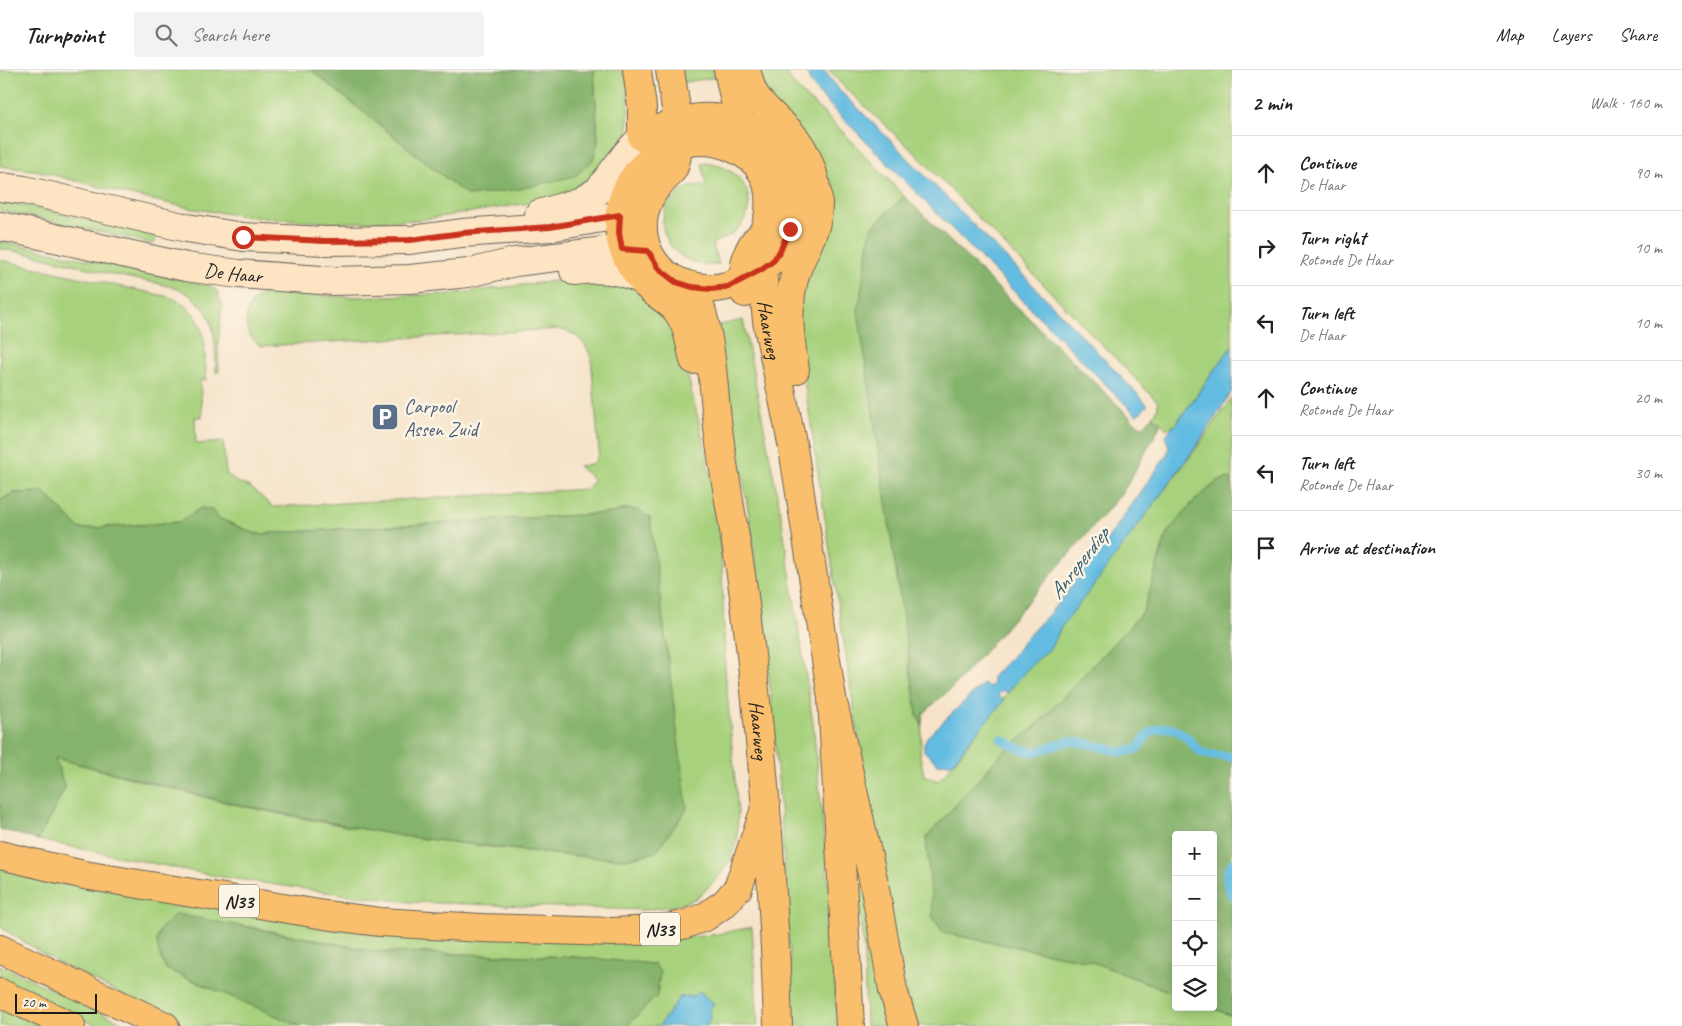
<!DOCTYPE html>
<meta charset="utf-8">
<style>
:root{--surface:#fff;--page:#f2f2f2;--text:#222;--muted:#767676;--line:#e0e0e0}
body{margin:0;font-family:Caveat,sans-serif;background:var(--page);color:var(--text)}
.controls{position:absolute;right:15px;bottom:15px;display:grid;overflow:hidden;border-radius:5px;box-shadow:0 2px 12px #0003}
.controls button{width:45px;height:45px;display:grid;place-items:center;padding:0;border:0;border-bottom:1px solid var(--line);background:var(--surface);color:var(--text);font:25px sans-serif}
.scale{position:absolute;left:15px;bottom:12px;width:82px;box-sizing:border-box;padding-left:5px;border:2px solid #1c1c1c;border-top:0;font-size:14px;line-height:18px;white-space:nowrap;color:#1c1c1c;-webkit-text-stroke:4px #fcf5e5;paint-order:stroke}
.stop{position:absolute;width:15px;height:15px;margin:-11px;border:4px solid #c8321e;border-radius:50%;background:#fff}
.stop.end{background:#c8321e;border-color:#fff;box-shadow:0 1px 5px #0008}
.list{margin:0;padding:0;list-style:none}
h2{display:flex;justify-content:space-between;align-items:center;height:65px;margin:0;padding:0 20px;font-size:21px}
h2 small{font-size:16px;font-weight:400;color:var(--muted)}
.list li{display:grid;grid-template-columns:32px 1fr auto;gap:15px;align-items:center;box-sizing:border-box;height:75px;padding:0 20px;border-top:1px solid var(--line)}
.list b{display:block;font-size:19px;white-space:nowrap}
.list p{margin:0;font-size:16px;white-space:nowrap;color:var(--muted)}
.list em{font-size:16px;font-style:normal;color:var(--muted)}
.icon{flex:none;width:28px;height:28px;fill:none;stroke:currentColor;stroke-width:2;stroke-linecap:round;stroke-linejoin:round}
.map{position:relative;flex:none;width:1232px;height:956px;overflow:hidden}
header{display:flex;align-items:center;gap:30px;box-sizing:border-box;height:70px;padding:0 25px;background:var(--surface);border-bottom:1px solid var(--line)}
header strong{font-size:24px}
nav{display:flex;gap:28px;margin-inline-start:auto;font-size:18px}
.search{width:350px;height:45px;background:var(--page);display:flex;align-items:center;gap:12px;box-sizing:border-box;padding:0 18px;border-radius:5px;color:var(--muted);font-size:19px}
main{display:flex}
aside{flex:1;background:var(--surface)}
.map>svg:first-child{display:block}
.green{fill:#a7d17d;stroke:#62764c}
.forest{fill:#85b36c;stroke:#506844}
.water{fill:#64bce1;stroke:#406c7e}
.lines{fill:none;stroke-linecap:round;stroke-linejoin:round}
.stream{stroke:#64bce1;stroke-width:9}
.secondary-casing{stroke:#686259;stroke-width:30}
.primary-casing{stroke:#686259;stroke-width:30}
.highway-casing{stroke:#686259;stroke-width:30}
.secondary{stroke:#fde5c4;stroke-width:28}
.primary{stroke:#f9bf6c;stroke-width:28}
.highway{stroke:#f9bf6c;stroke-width:28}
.route{stroke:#c8321e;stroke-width:6}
.labels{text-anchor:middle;stroke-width:5;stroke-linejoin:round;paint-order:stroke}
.shield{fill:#fcf5e5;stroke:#5f5d58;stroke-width:1}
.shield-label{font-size:19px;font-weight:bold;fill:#1c1c1c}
.street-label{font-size:20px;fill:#1c1c1c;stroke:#fcf5e5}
.service-label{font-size:20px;fill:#4e5e75;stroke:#fcf5e5;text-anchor:start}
.water-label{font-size:21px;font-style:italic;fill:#395c6b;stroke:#fcf5e5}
</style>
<header>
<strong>Turnpoint</strong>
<div class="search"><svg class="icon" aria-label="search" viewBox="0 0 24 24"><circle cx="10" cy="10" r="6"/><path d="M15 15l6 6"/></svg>Search here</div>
<nav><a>Map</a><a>Layers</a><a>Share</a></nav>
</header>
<main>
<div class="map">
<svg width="1232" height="956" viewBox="0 0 1232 956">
<rect width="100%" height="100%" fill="#fcf5e5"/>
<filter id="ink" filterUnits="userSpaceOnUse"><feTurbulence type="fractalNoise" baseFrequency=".02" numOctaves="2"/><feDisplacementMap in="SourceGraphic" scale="10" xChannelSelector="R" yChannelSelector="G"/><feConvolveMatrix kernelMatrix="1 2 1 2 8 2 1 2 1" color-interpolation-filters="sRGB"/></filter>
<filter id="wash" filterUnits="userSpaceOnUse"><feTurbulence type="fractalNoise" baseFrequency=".0096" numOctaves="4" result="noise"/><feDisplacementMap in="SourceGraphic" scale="20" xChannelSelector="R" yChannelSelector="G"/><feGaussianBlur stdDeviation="1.12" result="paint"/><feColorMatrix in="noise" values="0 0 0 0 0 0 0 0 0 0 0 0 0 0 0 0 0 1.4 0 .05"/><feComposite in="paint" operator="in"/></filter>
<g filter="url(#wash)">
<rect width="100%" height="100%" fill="#f6e3c9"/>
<g class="green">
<path d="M0,0h311l157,126 130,-54 -4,-72h35l-1,65 -37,48 -48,18 -124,19 -85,3 -81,-6 -59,-8 -68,-15 -87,-23 -39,-5z"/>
<path d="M678,0h39l1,7 -39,6z"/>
<path d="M759,0h27c6,19 27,32 41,46 26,26 51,53 77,80l-33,32 46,487 5,9 -2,32 4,19 14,6 10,-11 248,-321 36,-52v81l-13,2 -25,21 -27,32 -24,79 -108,115 -33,26 -76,85 17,95 147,28 86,33v13h34l22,9v10h-319l-38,-178 -72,-475 -33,-273z"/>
<path d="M829,0h403v276l-58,80 -7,3 -14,-13 5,-8v-6l-241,-247 -75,-70z"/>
<path d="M702,93c34,0 61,32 39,62 -7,10 -19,14 -29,18l7,21c-46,9 -80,-48 -35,-74 6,-4 14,-4 22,-6z"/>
<path d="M0,131l31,5 126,30 -3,8 -125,-28 -29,-5z"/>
<path d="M0,171l211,45 6,5 5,13 -4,39 1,29 -3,1c-1,-21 1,-45 -11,-63 -7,-9 -16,-17 -27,-21 -20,-7 -42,-9 -63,-14 -38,-9 -76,-21 -115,-26z"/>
<path d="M0,190l169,37c40,15 35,47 37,83h-6l2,37h-7l1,27 27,-2 3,31 10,9 14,5 23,20 314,-18 7,-9 -16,-14c12,-1 19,-2 21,-15l-8,-94c-6,-16 -14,-23 -31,-28l-298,17c-16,-7 -20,-27 -11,-42 3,-5 8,-8 13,-11l86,4 101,-3 143,-18 29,5 46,37 11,26 24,99 11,58 7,64 3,104 13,145 -1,25 -7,22 -9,13 -22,23 -20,8 -33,5 -237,-8 -84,-10 -109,-16 -178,-36 27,-52 -10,-30c63,16 127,35 191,49 125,26 251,44 378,52l3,-351 -15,5 -356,21 -38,-16 -27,-4 -12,8 -99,7 -36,-37 -32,1 -12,8z"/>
<path d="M743,250l37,189 33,214 17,178 7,125h-44c-6,-127 -14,-253 -27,-380 -11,-107 -30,-214 -51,-320z"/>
<path d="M0,796l640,76 72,-7 40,-8 6,99h-52l5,-11 -5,-18 -7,-6 -5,5 -14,1 -21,29h-32l30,-30 -80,-39 -197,-5 -140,-27 -74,44 134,57h-111l-50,-23 -84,-42 -55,-34z"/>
<path d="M865,817l27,139h-26l-2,-72 -7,-66z"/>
<path d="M0,895l130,61h-32l-98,-44z"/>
<path d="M0,937l41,19h-41z"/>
</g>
<g class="forest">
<path d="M311,0h283l4,72 -5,18 -18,16 -56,13 -51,7z"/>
<path d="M904,126l232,227 7,3 10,-10 8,6 -2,6 -36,64 -165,190 -35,32 -1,10 -5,-9 -59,-404 13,-83z"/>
<path d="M1232,408v538l-22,-9h3v-172h-37v159l-86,-33 -147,-28 -10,-16 -7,-79 76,-85 33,-26 108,-115 24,-79 27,-32 25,-21z"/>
<path d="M44,422l36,37 99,-7 22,-14 10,1 7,9 38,16 356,-21c17,-5 22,-6 38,4l37,292 -31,43 -31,7 -62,-4 -162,-19 -157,-30 -189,-48 10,30 -27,52 -38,-11v-328l12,-8z"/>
<path d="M176,844l204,38 197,5 77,7 6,8 -3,24 -30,30h-327l-134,-57c-13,-27 -14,-36 10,-55z"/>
</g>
<g class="water">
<path d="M806,0h18l15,20 25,24 167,169 117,122 -8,8 -4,2 -316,-320 -10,-13z"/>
<path d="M1232,276v45l-34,53 -101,137 -35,45 -12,23 -19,16 -24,28 -4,-3 -5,5 6,6 -34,39 -15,20 -5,4 -8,-1 -3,2 -15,-14v-7l3,-7 57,-54 5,5 5,-7 -3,-3 24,-25 9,-13 27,-28 58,-75 58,-82 2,-8 -4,-11 14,-16z"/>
<path d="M699,921l15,13 -4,5v11l-4,6h-47l21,-29 14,-1z"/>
</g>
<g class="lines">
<g class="stream">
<path d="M1001,669l19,10 14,3 35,-11 16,2 36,9 17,-3c10,-20 27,-29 47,-13 6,4 10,13 16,16 9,5 22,3 31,5"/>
<path d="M1232,793c-9,13 -5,19 0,33"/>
</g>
</g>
</g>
<g filter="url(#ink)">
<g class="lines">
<g class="secondary-casing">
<g id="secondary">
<path d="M0,117l24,3 163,38 56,9 82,4 85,-1 52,-7 88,-6 69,-12"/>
<path d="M539,144l40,-12 19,-11 29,-38 15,-16"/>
<path id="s1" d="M0,156l186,41 53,7 95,7 76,-2 58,-6 47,-11 98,-12 33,1"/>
<path d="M574,201c25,-3 42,-3 66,8"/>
</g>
</g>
<g class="primary-casing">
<g id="primary">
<path d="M637,0l5,37v30"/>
<path d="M728,0l12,54"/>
<path d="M746,0c3,8 4,18 9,25 8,13 21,23 31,33 19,18 27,40 31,64 6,38 -15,55 -23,87 -8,31 -4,60 1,91"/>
<path d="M642,67c30,-16 65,-27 98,-13 4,2 9,5 13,8 34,23 49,63 35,102 -4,9 -8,20 -15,26 -6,7 -14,11 -22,15 -15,8 -28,15 -46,13 -25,-2 -46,-13 -57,-37 -10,-23 -5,-48 11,-67 5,-5 14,-12 16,-20 8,-30 -1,-64 -5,-94"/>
<path id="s2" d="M762,199l5,52 26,127 39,250 18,328"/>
<path id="s3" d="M693,217c21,47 19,99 26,149 7,53 18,106 25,160 18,143 30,286 34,430"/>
<path d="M694,290c-4,-16 -6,-35 -17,-49 -6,-8 -15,-13 -23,-19 -17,-14 -31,-36 -34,-57 -9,-62 56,-113 113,-87 11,5 23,13 29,24 10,17 10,45 0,62 -3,4 -8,7 -10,11 -8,13 -10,34 -7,48"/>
</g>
</g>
<g class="highway-casing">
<g id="highway">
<path d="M832,628l42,185 19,107 11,36"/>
<path d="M0,785l84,20 241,40 55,7 102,6 131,4 42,-2 28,-5 22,-8 20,-14 13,-15 28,-82"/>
<path d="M0,879l165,77"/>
<path d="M0,923l71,33"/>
</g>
</g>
<use href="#secondary" class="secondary"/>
<use href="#primary" class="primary"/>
<use href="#highway" class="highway"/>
</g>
</g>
<g class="lines" filter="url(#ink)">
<path class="route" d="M243,167l82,4 85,-1 52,-7 88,-6 70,-12 -1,18 3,16 26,2 11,18 17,13 16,5 19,2 17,-2 34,-18 12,-9 6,-9 10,-22"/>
</g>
<defs>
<g id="parking-square" transform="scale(1.4375)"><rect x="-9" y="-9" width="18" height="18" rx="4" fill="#5c6f8a" stroke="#fcf5e5"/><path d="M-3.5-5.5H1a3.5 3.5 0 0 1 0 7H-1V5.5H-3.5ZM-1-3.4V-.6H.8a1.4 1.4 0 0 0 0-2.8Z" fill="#fff"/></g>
</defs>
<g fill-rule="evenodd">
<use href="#parking-square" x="385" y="347"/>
</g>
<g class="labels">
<g class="shield">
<rect x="219" y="814.5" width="40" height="33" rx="4"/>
<rect x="640" y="842.5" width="40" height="33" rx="4"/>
</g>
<g class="shield-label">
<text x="239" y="838">N33</text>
<text x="660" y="866">N33</text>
</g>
<g class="street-label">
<text dy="7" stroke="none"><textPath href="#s1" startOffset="238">De Haar</textPath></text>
<text dy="7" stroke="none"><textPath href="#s2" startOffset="61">Haarweg</textPath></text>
<text dy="7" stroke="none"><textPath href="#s3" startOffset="449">Haarweg</textPath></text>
</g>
<g class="service-label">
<text x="404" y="343">Carpool<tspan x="404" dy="23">Assen Zuid</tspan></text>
</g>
<g class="water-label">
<text transform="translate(1079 493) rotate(-52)" y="7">Anreperdiep</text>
</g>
</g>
</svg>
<div class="controls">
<button>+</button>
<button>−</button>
<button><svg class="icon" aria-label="locate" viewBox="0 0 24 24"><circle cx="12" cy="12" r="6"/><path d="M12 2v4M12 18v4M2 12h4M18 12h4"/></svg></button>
<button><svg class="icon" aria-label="layers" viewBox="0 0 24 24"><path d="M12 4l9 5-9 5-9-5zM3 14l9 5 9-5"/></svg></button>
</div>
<div class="scale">20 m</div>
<div class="stop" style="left:243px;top:167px"></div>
<div class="stop end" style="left:790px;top:159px"></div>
</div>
<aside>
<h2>2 min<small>Walk · 160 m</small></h2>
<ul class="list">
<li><svg class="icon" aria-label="ahead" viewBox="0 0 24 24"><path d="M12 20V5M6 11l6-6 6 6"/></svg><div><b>Continue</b><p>De Haar</p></div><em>90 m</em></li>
<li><svg class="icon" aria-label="right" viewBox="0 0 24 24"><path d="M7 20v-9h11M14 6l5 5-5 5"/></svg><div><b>Turn right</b><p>Rotonde De Haar</p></div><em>10 m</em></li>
<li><svg class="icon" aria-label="left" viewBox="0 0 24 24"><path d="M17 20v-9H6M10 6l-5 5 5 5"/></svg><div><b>Turn left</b><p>De Haar</p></div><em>10 m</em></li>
<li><svg class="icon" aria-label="ahead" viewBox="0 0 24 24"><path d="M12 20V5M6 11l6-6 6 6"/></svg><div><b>Continue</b><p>Rotonde De Haar</p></div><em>20 m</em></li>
<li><svg class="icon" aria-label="left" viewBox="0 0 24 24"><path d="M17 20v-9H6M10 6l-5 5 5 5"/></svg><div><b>Turn left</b><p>Rotonde De Haar</p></div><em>30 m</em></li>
<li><svg class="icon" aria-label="arrive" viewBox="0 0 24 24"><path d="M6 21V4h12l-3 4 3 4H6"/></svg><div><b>Arrive at destination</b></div></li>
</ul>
</aside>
</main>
